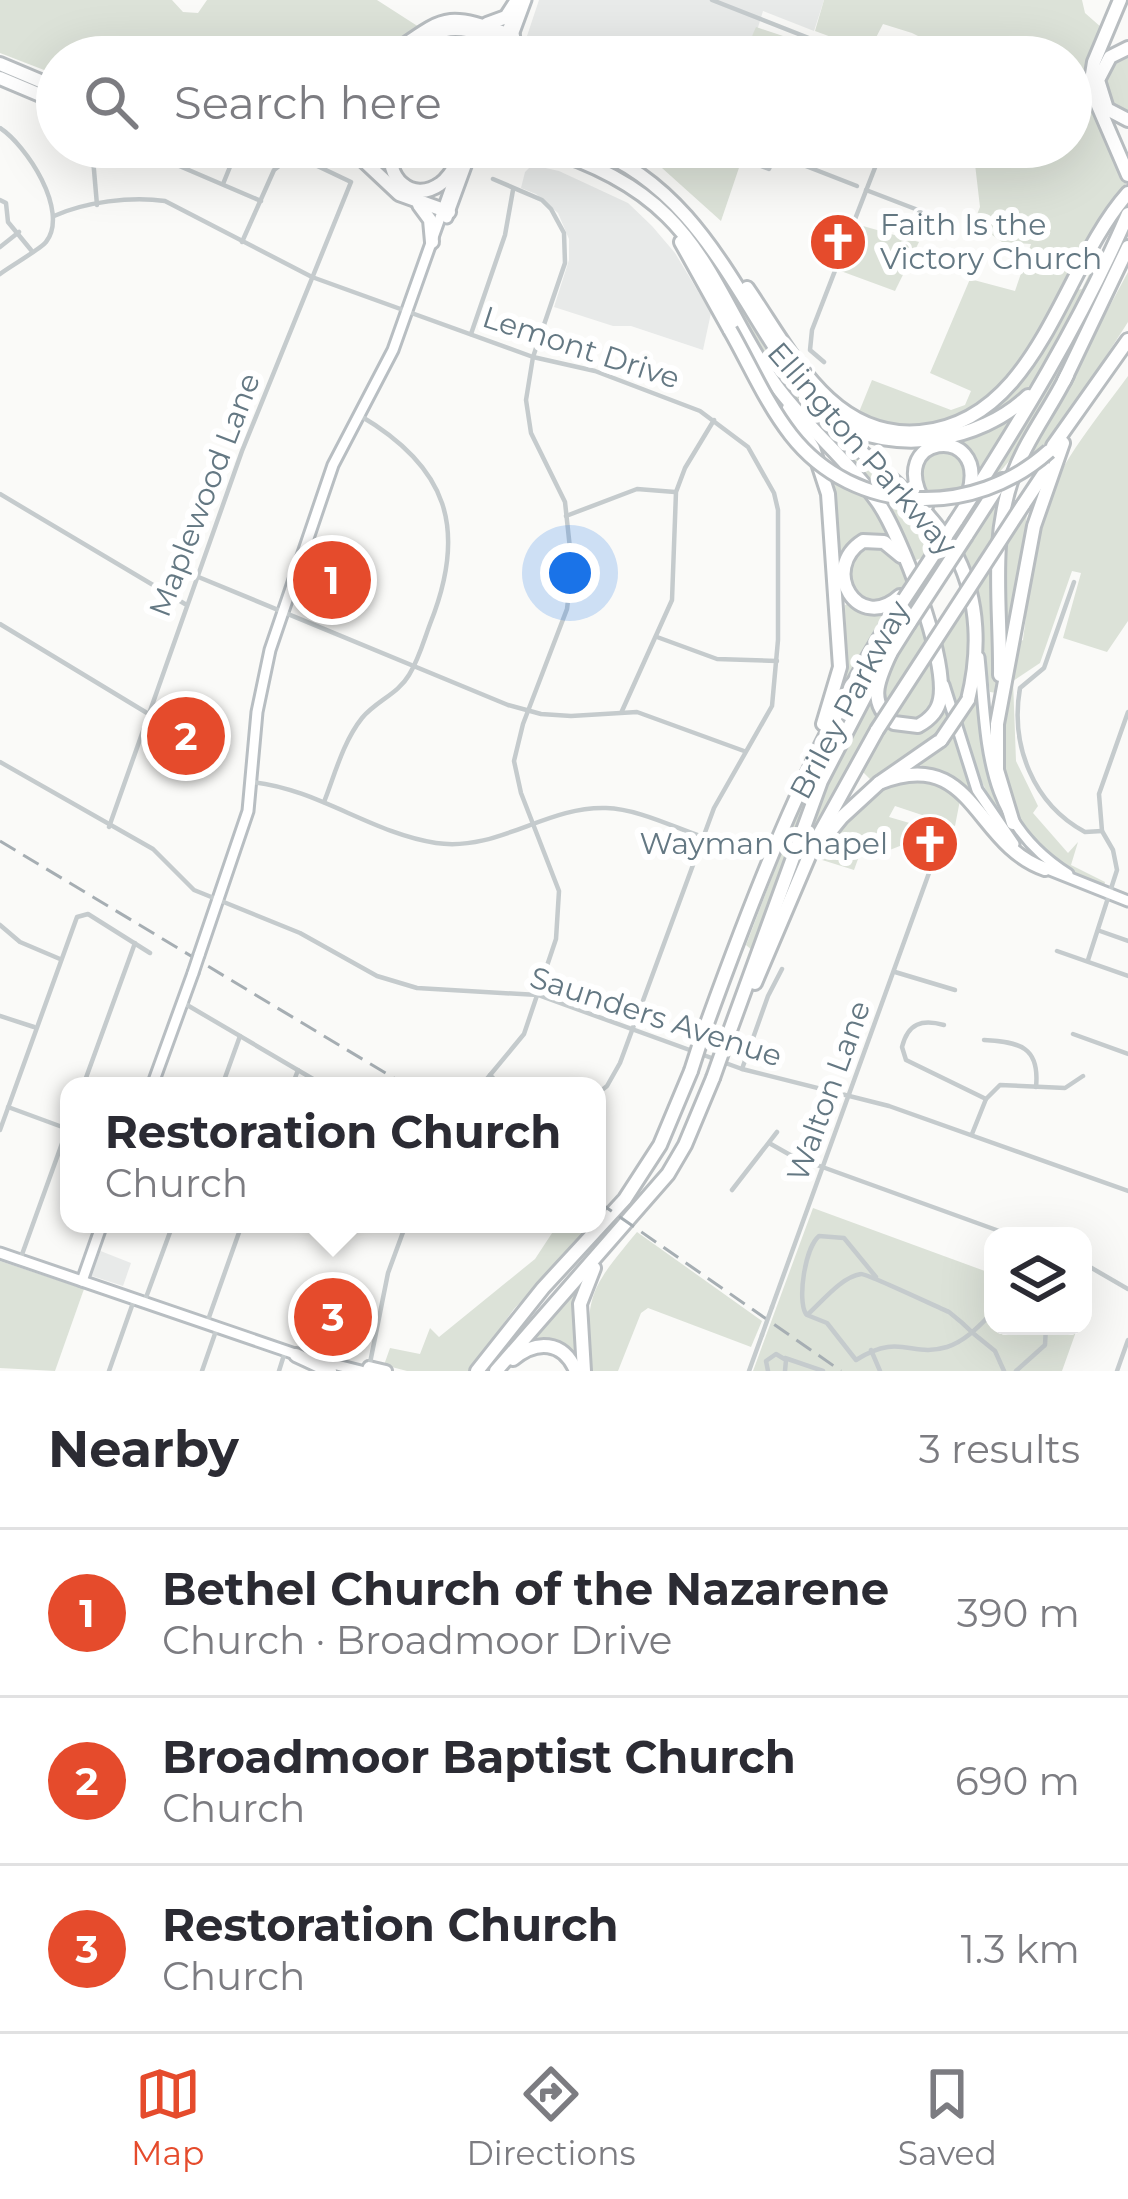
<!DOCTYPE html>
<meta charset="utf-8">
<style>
:root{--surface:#fff;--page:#f7f7f7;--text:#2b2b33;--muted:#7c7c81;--line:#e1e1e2;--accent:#e54b2c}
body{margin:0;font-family:Montserrat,sans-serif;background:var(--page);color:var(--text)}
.controls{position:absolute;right:36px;bottom:36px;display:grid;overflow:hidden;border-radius:24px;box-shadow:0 12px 48px #0002}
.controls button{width:108px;height:108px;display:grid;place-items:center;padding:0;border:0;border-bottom:3px solid var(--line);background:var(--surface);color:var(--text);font:60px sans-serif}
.you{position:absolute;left:570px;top:573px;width:42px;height:42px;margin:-30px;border:9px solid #fff;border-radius:50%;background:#1a73e8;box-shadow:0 0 0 18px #1a73e833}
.badge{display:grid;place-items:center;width:78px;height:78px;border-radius:50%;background:var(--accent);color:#fff;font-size:39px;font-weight:700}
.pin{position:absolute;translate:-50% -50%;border:6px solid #fff;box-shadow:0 3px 12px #0006}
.popup{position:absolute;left:60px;top:1077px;width:546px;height:156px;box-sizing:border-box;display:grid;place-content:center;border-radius:24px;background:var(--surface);filter:drop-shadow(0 3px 9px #0005);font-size:39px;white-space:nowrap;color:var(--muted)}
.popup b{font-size:45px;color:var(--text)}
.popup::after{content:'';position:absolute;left:50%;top:100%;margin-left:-24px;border:24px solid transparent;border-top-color:var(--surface)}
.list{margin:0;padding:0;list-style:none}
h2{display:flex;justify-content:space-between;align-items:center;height:156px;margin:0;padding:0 48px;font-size:51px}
h2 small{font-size:39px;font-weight:400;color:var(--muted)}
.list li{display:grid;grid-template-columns:78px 1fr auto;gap:36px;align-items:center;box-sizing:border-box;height:168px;padding:0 48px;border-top:3px solid var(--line)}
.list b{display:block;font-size:45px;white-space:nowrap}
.list p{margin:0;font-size:39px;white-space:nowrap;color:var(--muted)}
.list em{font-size:39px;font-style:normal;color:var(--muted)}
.icon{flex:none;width:66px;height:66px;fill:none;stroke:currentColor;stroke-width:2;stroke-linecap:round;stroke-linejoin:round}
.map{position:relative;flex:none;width:1128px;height:1371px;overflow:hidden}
.search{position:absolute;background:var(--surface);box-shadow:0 12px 48px #0002;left:36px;right:36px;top:36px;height:132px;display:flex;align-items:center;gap:30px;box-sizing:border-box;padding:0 42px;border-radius:66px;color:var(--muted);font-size:45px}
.sheet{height:660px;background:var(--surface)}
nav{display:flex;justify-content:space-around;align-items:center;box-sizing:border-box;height:168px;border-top:3px solid var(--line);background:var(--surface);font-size:33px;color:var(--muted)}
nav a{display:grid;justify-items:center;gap:6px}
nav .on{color:var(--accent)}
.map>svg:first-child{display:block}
.built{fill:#e8eae9}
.green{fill:#dce2d8}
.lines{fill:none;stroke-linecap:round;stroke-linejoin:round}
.secondary-casing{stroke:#b8bec2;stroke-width:15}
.primary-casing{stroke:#b9bec1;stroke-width:16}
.motorway-casing{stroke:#b8bdc0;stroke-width:18}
.minor{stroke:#c5cbcd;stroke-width:4.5}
.secondary{stroke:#fff;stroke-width:9}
.primary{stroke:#fff;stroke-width:10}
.motorway{stroke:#fff;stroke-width:12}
.rail{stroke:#a6aeb3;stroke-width:3;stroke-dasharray:18 9;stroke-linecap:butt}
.secondary-bridge-casing{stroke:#b8bec2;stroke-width:15;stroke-linecap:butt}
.motorway-bridge-casing{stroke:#b8bdc0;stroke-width:18;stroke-linecap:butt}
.minor-bridge{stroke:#c5cbcd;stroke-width:4.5}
.secondary-bridge{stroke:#fff;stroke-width:9}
.motorway-bridge{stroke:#fff;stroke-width:12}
.labels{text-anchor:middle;stroke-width:12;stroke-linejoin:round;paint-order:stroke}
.poi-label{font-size:30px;fill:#647883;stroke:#fff;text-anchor:start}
.street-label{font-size:30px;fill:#647883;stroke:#fff}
</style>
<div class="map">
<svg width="1128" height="1371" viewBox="0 0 1128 1371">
<rect width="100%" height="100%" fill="#fafaf8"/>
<g class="built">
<path d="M539,0h285l-10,31 -51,-20 -14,46h-229z"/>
<path d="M532,165l27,6 69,32 24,23 23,27 36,60 -8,37 -72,-24h-18l-59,-19 15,-47v-21l-11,-26 -22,-19 -15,-6 4,-16z"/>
<path d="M98,1250l33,13 -8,23 -34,-11z"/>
</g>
<g class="green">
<path d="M0,0h172l11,12 15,1 9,-13h170l42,27 -48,30h-314v18l-57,-22z"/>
<path d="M824,0h258l3,13 17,15 -14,48 38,107c-69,84 -119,302 -267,229l13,-32 79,30 14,-5 6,-14 -41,-18 40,-94 45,12 16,-47 -29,-2 -28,-20 6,-15 -7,-60h98v-90h-111l-48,-24 -29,-9 -14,27 -54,-20z"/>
<path d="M756,27l33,11 -7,19h-39z"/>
<path d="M1128,51v67l-15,-7 -11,-29 4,-17z"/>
<path d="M626,147h120l-25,74 -69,-62z"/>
<path d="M585,152c116,45 128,121 191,213 33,49 77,87 120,126l-25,-6 -85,-96 -77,-130 -28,-38 -51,-43 -45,-22z"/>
<path d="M856,224l63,18 -24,49 -57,-21z"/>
<path d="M1097,258l4,2 -8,18c-42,76 -51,126 -141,152 15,-7 30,-12 42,-22 37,-29 55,-80 82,-118l6,-1z"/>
<path d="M1128,272v50l-74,115 -29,26z"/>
<path d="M1087,325c-17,35 -73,148 -104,160l99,-159z"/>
<path d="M1128,376v245l-21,31 -44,-14 18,-65 -9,-2 -32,92 -27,18 3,80 22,45 -5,7 35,40 10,-11 -7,23 34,17 -1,4c-121,-48 -106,-137 -88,-242l7,-4c7,-47 7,-103 27,-147 19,-42 51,-80 78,-117z"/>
<path d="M1015,413l2,2 -42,63 -14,-33 2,-9z"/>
<path d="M938,447l26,10 2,33 -43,5 -4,-8 1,-26z"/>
<path d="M829,473l37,19 26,47 -11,-2 -37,16 -4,-2z"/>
<path d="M1004,487l-8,54 -24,37 -10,-26z"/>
<path d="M880,496c29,6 41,16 57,41l-13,20 -10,4z"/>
<path d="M1028,506l-12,93 -11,49 -4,-101z"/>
<circle cx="878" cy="575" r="28"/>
<path d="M992,566l5,127 -7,-1 -15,-104z"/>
<path d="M853,602l36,7 -51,89 8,-45 -1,-48z"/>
<path d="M966,603c9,34 6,78 -9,110l-18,-69z"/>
<path d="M921,623l6,23 -42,66c-9,-34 13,-58 30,-87z"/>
<path d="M931,657c8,28 10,41 -10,63l-30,-3z"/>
<path d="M978,672l10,90 45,93c-39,-39 -57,-80 -73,-132l10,-19z"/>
<path d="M873,688l9,28 -52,85 -23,48 -5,-2 25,-66z"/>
<path d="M855,693l2,7 -104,251 -7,-6 64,-168z"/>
<path d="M944,701l7,21 -16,18 -64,40 -10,-10 27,-48 18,7z"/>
<path d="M954,732l26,74 -31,-30 -32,-12z"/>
<path d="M917,775l44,20 -6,31 -60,-20 -6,11 24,7 -8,20 -23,9 -20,-5 -8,22 -35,-11c27,-44 45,-70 98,-84z"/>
<path d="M813,1208l180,66v52h85l-16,45h-309z"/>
<path d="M558,1224h36l-80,85 -45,62h-62l-23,-6 6,-17 30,6 10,-26 9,9 96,-78z"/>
<path d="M637,1232l125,89 -11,26 -103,-39 -7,5 -23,58h-27c-6,-76 -2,-81 46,-139z"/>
<path d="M0,1261l84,28 -29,82 -55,-3z"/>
<path d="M577,1288l4,4 -5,56 5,18c-17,-17 -26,-28 -50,-26z"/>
</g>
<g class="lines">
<g class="secondary-casing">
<g id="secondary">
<path d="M498,57l16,-46"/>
<path d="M505,57l21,-57"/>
<path d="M447,218l26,-71"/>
<path d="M979,657c9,89 4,163 89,217"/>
<path d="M944,685l33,105 37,54"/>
<path d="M1040,866l88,35"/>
<path d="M199,955l49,-144 9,-99 13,-62 63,-185 60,-115 65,-183"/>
<path d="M152,1086l41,-113"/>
<path d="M0,1253l301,103"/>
<path d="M82,1281l20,-57"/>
<path d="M317,1360l44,11"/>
</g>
</g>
<g class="primary-casing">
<path id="primary" d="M367,1371l2,-4 17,4"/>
</g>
<g class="motorway-casing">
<g id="motorway">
<path d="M1120,0l-26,62 -4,25 38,88"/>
<path d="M487,24l19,-7 11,-17"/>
<path d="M472,31l11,12 5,14"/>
<path d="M1128,48l-18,9 -12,23 9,29 21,11"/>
<path d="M387,57c60,-41 55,-46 126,-21"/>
<path d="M424,57c9,-40 42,-28 71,-20"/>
<path d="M0,64l57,24"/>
<path d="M0,78l57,24"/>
<path d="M349,147l50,47 50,18"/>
<path d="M393,147c-10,29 19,57 47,37 11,-7 17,-22 24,-33"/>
<path d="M540,147c47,14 92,34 127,69 48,47 69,114 108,168 30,42 72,75 102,117 24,33 71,159 63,198 -2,13 -11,21 -22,27l-24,-3c-27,-20 -16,-43 -4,-69"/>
<path d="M588,147c125,47 156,178 238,270 42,47 101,82 131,140 22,44 23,95 11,143"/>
<path d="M419,205l11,15 2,22"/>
<path d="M681,242l49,88"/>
<path d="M747,288c43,62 84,152 173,144 119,-11 141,-164 208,-239"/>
<path d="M1064,381l64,-134"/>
<path d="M789,408l24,40 15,46 12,173 -17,57"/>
<path d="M836,421c58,35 144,21 192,-25"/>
<path d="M1053,446l75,-106"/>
<path d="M1023,505l24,-36"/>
<path d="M926,506c-45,-73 63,-84 43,-14"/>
<path d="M956,521c64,-99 125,-199 172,-307"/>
<path d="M966,536l36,-56"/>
<path d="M900,596c-42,38 -81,-27 -37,-55l21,1 17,14"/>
<path d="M886,660l22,-35"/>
<path d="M1000,675c1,-68 -11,-136 14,-202 13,-35 37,-65 53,-98"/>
<path d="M879,783c95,-38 94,61 166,86"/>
<path d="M1013,823l-16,-53v-46l37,-198 29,-83"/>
<path d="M820,844l22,-27 37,-34 62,-43"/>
<path d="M755,983l60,-141 62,-112"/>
<path d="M701,1040c54,-150 112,-302 200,-436"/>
<path d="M724,1047l97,-266 54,-104"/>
<path d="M296,1355l34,16"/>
<path d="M513,1359c23,-19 50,-19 63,12"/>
<path d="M477,1371l66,-83 82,-89 35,-54 31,-74"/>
<path d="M496,1371l172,-197 17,-29 28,-67"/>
<path d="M584,1371l-4,-67 14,-36"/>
</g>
</g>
<g class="minor">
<path d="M712,0l145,57"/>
<path d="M0,128c26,17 70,83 46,114 -4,6 -37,25 -46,32"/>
<path d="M92,147l5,58"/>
<path d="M799,147l7,3"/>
<path d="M775,154l82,32"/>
<path d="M743,159l26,10 9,-22"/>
<path d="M92,164l71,-5 98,42"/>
<path d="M223,184l13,-32"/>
<path d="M866,190l65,25"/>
<path d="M0,200l6,3 2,19 23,28"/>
<path d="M54,216c31,-14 77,-20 111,-15l147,76 221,80 62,14 105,40 48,36 26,46 4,17v130l-6,66 -58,102 -94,255 -13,23 -10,8"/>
<path d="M0,247l19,-15"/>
<path d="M471,334l34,-99 8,-45"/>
<path d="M824,362l-14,-12 2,-20 71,-183"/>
<path d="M0,494l185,110"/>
<path d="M566,516l71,-27 38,3"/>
<path d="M196,576l312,129 33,9 30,2 66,-4 107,39"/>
<path d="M1074,582l-30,86 -24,20c-10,57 13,116 65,144l17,-1"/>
<path d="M0,624l147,89"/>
<path d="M657,637l60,22 60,2"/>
<path d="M622,711l50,-111 4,-108 9,-24 29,-48"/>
<path d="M0,762l153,87 41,41 106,43 77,43 40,12 121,7 204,74 147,37 239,85"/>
<path d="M252,782c66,7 119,51 184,61 62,9 110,-37 170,-35 32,1 67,19 97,29"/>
<path d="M324,802c11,-28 19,-60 38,-84 14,-17 36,-24 47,-43 10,-16 15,-35 21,-51 38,-95 18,-157 -71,-209"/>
<path d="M109,827l133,-376 109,-269 -42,-20 -21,-3 -14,11 -32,72"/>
<path d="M0,925l20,17 40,17"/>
<path d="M1100,931l28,10"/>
<path d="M1057,951l71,25"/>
<path d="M1088,960l29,-90 -4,-20 -11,-19 -3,-37 29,-82"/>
<path d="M895,972l60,18"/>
<path d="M182,1002l143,84"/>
<path d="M0,1016l34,11"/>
<path d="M944,1025c-22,-6 -36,-2 -42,22l4,13 80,39"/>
<path d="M1073,1034l55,20"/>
<path d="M984,1040c36,2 56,7 52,47"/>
<path d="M742,1069l26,-73 14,-27"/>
<path d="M490,1075l11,11"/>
<path d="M83,1086l52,-143"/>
<path d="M222,1086l18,-50"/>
<path d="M292,1086l6,-16"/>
<path d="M481,1086l43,-52 32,-95 3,-48 -38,-98 -7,-32 9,-37 44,-115 5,-42 -7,-65 -34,-69 -5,-33 7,-43 32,-94 -1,-30 -13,-24 -9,-9 -49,-21"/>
<path d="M8,1107l57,21"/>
<path d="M0,1130l77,-213 11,-3 62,39"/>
<path d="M972,1134l14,-35 14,-14 65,3 18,-12"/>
<path d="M597,1141l5,15"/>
<path d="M769,1143l23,13 221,80"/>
<path d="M732,1190l45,-58"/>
<path d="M20,1260l49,-136"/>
<path d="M1083,1263l45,26"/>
<path d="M144,1303l29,-79"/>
<path d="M772,1307l174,-481"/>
<path d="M993,1312c-13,13 -27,29 -46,35 -36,11 -47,-15 -91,13l-29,-37 -20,-8c15,-13 34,-38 54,-41 5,-1 76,33 88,38 9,7 17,14 25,22l21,17 9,20"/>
<path d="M806,1314c-9,-14 -1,-66 13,-78l25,2 32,39"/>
<path d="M208,1320l34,-96"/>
<path d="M871,1350l9,21"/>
<path d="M785,1358l38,13"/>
<path d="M370,1363l18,-90 18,-49"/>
<path d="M109,1371l25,-71"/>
<path d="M202,1371l15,-43"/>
<path d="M279,1371l5,-16"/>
<path d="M749,1371l13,-36"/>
<path d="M768,1371l-2,-10 10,-7 10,6 -1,11"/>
<path d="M1016,1371l29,-26 1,-19"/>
<path d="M1117,1371l11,-31"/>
</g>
<use href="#secondary" class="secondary"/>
<use href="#primary" class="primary"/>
<use href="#motorway" class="motorway"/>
<g class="rail">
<path d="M0,841l407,245"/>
<path d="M597,1201l244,170"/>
</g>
<g class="secondary-bridge-casing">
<path id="secondary-bridge" d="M193,973l6,-18"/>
</g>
<g class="motorway-bridge-casing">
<g id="motorway-bridge">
<path d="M730,330c20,35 36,73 61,105 64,82 184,83 258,16"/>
<path d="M901,604l55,-83"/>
<path d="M908,625l58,-89"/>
<path d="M877,730l146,-225"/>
<path d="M941,740l27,-40"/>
<path d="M691,1071l10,-31"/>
<path d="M713,1078l11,-31"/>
</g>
</g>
<path class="minor-bridge" d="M762,1335l10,-28"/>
<use href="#secondary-bridge" class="secondary-bridge"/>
<use href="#motorway-bridge" class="motorway-bridge"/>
</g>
<defs>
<g id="church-disc" transform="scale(3)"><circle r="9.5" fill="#e54b2c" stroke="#fff"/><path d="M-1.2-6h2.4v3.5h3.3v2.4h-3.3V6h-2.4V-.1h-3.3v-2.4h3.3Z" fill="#fff"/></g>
</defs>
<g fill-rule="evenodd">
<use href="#church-disc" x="838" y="242"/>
<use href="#church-disc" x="930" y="844"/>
</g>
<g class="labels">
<g class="poi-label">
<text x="880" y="235">Faith Is the<tspan x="880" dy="34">Victory Church</tspan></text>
<text x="888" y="854" text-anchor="end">Wayman Chapel</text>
</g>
<g class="street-label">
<text transform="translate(581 348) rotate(18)" y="10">Lemont Drive</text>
<text transform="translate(862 449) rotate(49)" y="10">Ellington Parkway</text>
<text transform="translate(205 495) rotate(-69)" y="10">Maplewood Lane</text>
<text transform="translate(850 700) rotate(-62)" y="10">Briley Parkway</text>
<text transform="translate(656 1017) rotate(18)" y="10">Saunders Avenue</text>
<text transform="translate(829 1091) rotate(-70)" y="10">Walton Lane</text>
</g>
</g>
</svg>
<div class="controls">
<button><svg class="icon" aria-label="layers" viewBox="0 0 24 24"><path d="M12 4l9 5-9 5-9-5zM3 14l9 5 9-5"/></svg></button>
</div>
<div class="you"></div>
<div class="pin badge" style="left:332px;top:580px">1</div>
<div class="pin badge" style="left:186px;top:736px">2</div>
<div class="pin badge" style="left:333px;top:1317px">3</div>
<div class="popup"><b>Restoration Church</b>Church</div>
<div class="search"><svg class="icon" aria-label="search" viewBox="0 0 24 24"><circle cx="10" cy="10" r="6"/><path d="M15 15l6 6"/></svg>Search here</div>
</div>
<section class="sheet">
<h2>Nearby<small>3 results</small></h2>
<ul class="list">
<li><span class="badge">1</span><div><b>Bethel Church of the Nazarene</b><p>Church · Broadmoor Drive</p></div><em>390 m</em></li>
<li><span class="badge">2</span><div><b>Broadmoor Baptist Church</b><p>Church</p></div><em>690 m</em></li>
<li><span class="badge">3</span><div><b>Restoration Church</b><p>Church</p></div><em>1.3 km</em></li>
</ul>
</section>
<nav>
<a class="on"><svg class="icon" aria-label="map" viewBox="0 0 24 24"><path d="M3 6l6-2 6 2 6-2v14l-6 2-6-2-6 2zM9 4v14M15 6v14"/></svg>Map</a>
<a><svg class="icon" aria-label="directions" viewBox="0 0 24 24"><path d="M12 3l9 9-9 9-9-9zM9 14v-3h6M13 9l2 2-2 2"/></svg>Directions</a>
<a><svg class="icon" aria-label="saved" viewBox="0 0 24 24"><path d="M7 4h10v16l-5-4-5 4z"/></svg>Saved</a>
</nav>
